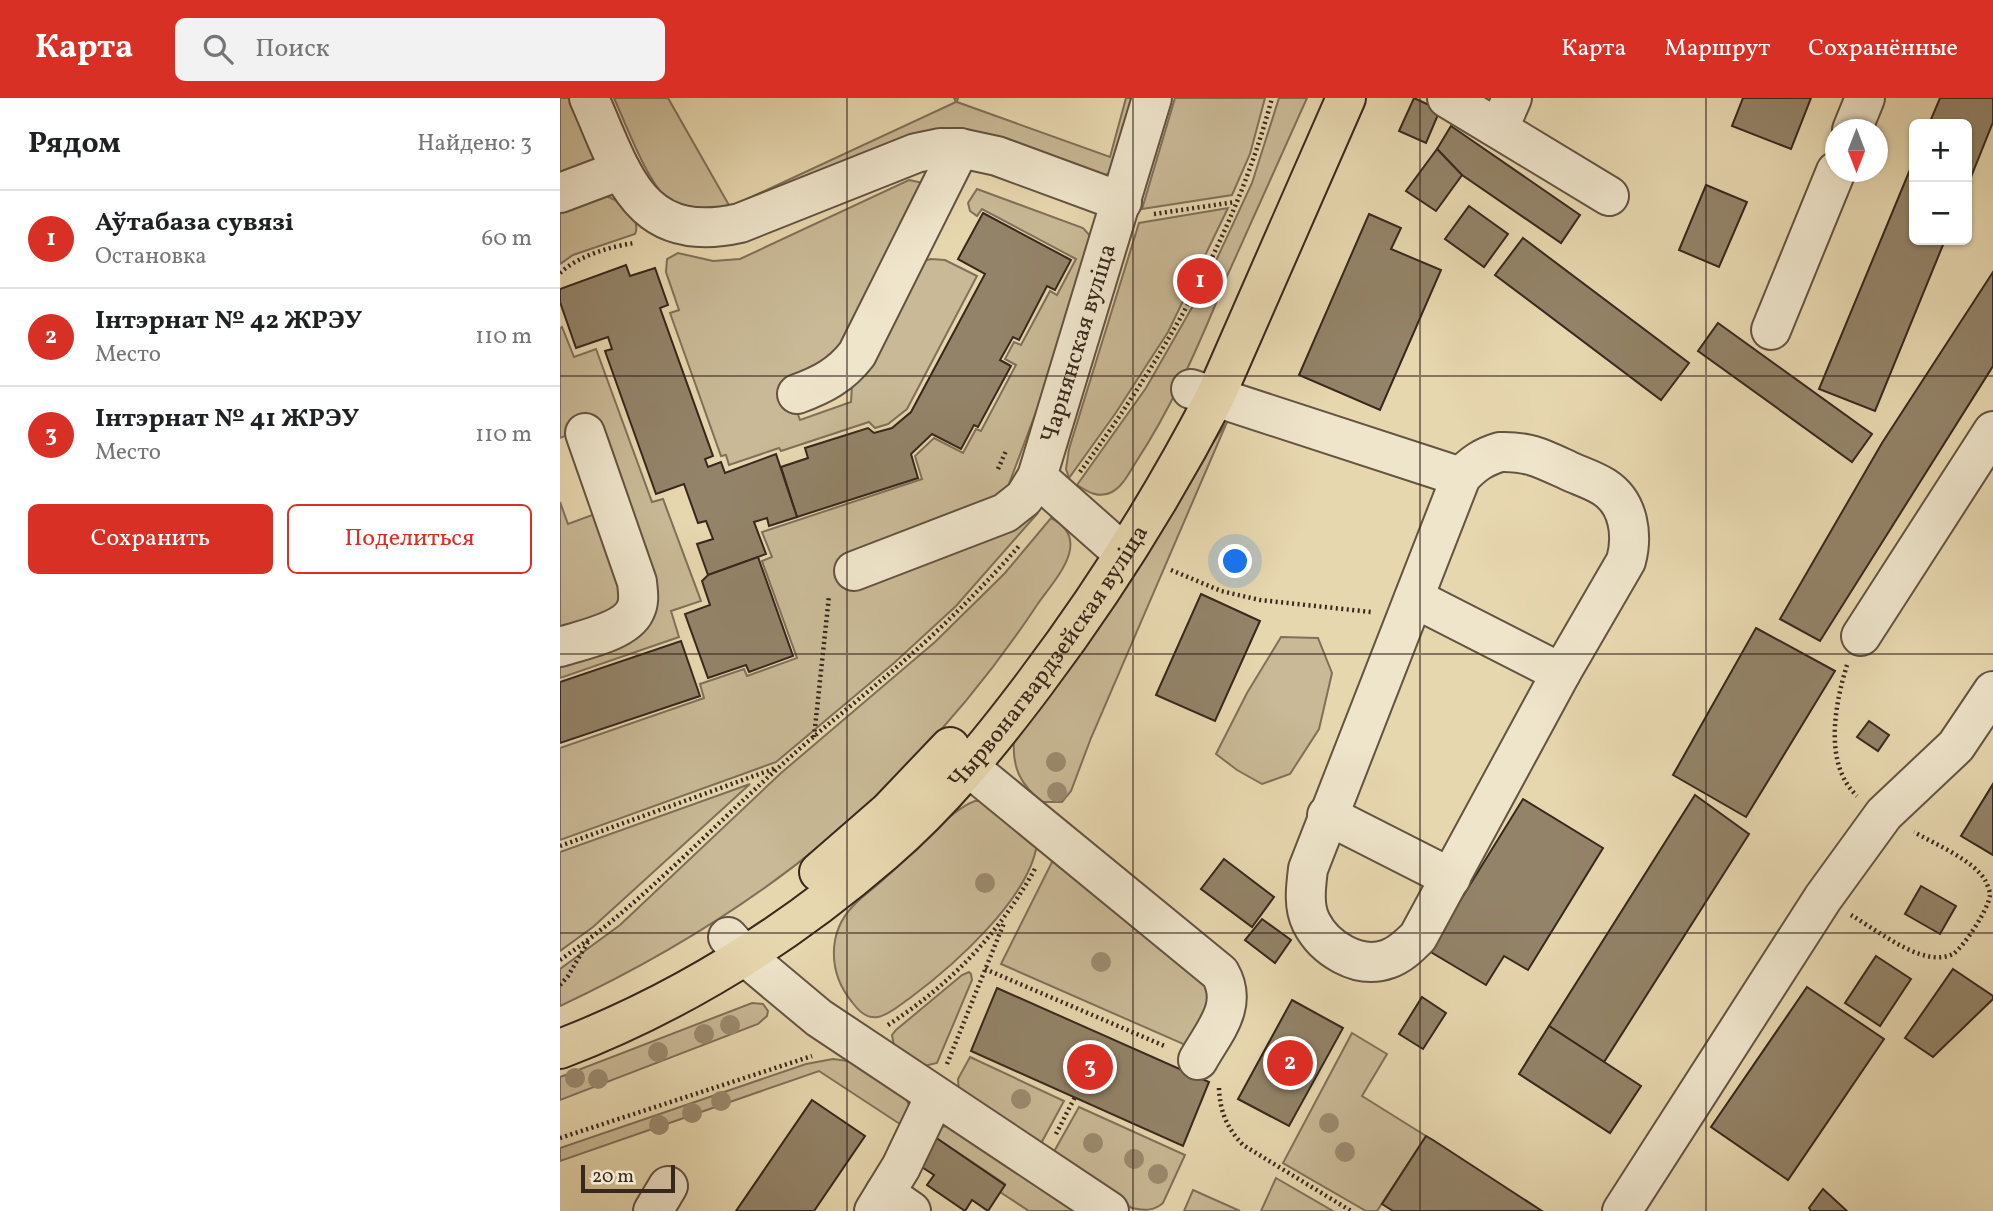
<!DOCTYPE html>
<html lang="ru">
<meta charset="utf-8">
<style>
:root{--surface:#fff;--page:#f2f2f2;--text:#202124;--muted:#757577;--line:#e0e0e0;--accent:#d93025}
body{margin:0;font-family:Vollkorn,serif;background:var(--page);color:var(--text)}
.controls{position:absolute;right:21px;top:21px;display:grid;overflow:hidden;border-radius:10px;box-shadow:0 2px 5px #0004}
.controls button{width:63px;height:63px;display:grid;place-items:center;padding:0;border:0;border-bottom:2px solid var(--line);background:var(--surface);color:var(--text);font:35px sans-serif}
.compass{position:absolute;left:1265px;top:21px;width:63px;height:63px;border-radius:50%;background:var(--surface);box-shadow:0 2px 5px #0004;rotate:180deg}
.scale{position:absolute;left:21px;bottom:18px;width:94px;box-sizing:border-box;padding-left:7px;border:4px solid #37271c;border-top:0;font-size:19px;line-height:24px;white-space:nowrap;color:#37271c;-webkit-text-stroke:5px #efe5cb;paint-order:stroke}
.you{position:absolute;left:676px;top:464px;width:24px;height:24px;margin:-18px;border:5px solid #fff;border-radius:50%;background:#1a73e8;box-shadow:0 0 0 10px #1a73e833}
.badge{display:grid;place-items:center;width:46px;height:46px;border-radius:50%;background:var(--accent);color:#fff;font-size:23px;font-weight:700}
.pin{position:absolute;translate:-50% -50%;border:4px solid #fff;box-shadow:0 2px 7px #0006}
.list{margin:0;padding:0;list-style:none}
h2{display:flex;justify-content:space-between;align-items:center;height:91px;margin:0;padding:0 28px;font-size:30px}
h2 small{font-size:23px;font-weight:400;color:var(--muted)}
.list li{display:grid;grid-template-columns:46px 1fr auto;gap:21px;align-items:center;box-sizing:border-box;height:98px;padding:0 28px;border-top:2px solid var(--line)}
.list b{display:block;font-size:26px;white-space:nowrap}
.list p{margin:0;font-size:23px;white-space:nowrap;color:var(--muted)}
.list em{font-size:23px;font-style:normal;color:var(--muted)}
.actions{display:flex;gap:14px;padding:21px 28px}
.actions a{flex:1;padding:16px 0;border:2px solid var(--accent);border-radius:10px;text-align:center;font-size:24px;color:var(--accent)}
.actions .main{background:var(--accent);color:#fff}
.icon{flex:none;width:38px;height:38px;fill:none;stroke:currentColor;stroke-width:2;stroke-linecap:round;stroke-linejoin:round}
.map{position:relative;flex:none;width:1433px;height:1113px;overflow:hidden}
header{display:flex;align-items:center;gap:42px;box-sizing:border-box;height:98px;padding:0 35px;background:var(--accent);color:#fff}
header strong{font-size:33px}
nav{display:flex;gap:38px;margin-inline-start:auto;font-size:24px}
.search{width:490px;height:63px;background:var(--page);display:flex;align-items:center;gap:18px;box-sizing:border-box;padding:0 24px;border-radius:10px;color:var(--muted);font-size:26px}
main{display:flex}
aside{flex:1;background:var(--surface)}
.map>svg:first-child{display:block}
.green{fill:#c9b996;stroke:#807059;stroke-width:2}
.building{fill:#938368;stroke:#37271c;stroke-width:2}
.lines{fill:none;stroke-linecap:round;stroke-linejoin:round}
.minor-casing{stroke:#635341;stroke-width:42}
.major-casing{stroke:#37271c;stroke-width:42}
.path{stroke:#37271c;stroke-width:4.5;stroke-dasharray:2 3.5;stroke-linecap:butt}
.minor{stroke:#efe5cb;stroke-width:38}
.major{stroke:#e7d7af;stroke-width:38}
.tree{fill:#9b8b6f}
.grid{fill:none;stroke:#37271c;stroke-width:2;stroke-opacity:0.55}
.labels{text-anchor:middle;stroke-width:5;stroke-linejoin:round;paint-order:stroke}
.street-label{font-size:24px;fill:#37271c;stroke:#efe5cb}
</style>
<header>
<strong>Карта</strong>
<div class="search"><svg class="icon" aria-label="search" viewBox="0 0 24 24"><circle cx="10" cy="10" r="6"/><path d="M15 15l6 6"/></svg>Поиск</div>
<nav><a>Карта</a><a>Маршрут</a><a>Сохранённые</a></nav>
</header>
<main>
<aside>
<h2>Рядом<small>Найдено: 3</small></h2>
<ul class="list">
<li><span class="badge">1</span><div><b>Аўтабаза сувязі</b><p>Остановка</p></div><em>60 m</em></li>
<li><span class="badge">2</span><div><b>Інтэрнат № 42 ЖРЭУ</b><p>Место</p></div><em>110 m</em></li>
<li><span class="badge">3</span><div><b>Інтэрнат № 41 ЖРЭУ</b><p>Место</p></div><em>110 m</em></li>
</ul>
<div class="actions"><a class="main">Сохранить</a><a>Поделиться</a></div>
</aside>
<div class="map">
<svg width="1433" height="1113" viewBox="0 0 1433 1113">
<rect width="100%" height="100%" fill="#e7d7af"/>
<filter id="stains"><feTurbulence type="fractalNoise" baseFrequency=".00286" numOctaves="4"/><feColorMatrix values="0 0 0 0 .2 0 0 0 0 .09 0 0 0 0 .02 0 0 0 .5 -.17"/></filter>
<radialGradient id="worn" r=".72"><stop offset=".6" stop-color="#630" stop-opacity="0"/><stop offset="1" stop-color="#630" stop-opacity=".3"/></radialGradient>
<g class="green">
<path d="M0,0h11l24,54 -3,14 -32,17z"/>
<path d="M54,0h54l62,109 226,-105 -2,-4h4l-1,4 153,55 16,-59h16l-32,76 -8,1 -99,-33 -293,74c-12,-5 -30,-8 -41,-16 -21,-15 -44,-78 -55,-102z"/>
<path d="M615,0h90l-15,56 -18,41 -90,14z"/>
<path d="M719,0h28l-83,185 -16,-5 44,-95z"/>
<path d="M349,82l14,3 -65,151 -70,53 12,33 51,-18 1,-17 71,-124 8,-2 14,1 32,16 -70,133 -19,15 -13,4 -6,-6 -88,29 -2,-3 -50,17 -3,-10 -5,1 -51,-143 9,-3 -13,-38 1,-13 11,-6 35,8 27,-2z"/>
<path d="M417,91l106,39 10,11 1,18 -88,235 24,21 7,1 -81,92 -62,57 -118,99 -216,78v-92l144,-50 -4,-14 44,-15 3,7 50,-18 -35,-97 10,-4 -10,-25 160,-53 -7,-23 19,-18 29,15 13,-24 5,2 35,-66 -11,-6 9,-17 7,3 29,-54 7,4 19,-36 -94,-50 -5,7 -7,-5 -2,-8z"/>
<path d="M46,98c13,4 36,23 29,38l-62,21 -13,9v-56z"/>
<path d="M668,110l-60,124 -53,82 -46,64 -3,-9 3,-20 70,-226z"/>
<path d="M642,192l17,6c-24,58 -49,114 -83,166 -7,11 -13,24 -24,30 -13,7 -24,0 -35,-7l69,-97z"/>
<path d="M2,229l12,30 22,-8 56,153 11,-3 38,102 -30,10 8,26 -119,41v-20l76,-29 -62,-197 -14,6v-110z"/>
<path d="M667,324l-136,316 -20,53 -9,11h-20c-21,-17 -30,-34 -28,-61z"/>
<path d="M0,404l8,22 35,-13 23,93 -66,35z"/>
<path d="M491,420c43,22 4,61 -14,87 -122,184 -278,308 -477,401v-37l60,-44 161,-152 154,-131 70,-69z"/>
<path d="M721,539l37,1 14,35 -13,56 -29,45 -28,10 -25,-14 -21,-16 31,-61z"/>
<path d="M190,686l-157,143 -33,24v-99z"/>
<path d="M415,703h13l49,43c-8,55 -84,122 -127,154 -9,6 -21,17 -32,19 -12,2 -20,-7 -26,-15 -24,-29 -25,-70 2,-97 9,-10 22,-18 32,-28 25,-20 61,-66 89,-76z"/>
<path d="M496,756l158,134 -24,59 -189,-83z"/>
<path d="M409,874l2,2 1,6 -35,83 -13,3 -30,-20 -2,-11 4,-5 66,-55z"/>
<path d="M192,905l11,1 5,7 -1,5 -9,8 -198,76v-23z"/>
<path d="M792,935l35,21 -25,42 64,40 -49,75h-11l-83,-48z"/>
<path d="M410,959l94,44 -26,48 -79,-56 -1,-14z"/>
<path d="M273,961l22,3 51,36 5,12 -5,18 -87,-57 -259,90v-13l246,-84z"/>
<path d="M519,1009l106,48 -22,48c-9,8 -19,8 -31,5l-81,-51z"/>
<path d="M388,1028l128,85h-47l-29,-19 5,-8 -73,-49 9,-8z"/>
<path d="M716,1080l57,33h-72z"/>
<path d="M633,1092l47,21h-56z"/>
</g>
<g class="building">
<path d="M854,0l26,12 -14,33 -27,-12z"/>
<path d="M1183,0h68l-20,51 -59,-23z"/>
<path d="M1380,0h53v24l-26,65v-63h-38z"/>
<path d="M891,28l129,89 -19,28 -99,-68 -25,-26z"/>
<path d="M877,51l25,26 -26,36 -30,-20z"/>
<path d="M1354,62v80h31l-70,171 -56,-22z"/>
<path d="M1146,87l41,17 -28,65 -40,-17z"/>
<path d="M909,108l39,28 -24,33 -39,-28z"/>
<path d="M423,115l88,47 -16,30 -8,-4 -28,54 -6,-3 -13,23 11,6 -33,61 -4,-2 -13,24 -29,-15 -21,20 7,24 -121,39 -16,-50 27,-9 -3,-10 63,-20 6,5 18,-5 19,-16 74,-138 -27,-15z"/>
<path d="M809,116l32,14 -10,21 50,21 -61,140 -81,-35z"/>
<path d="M963,140l166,125 -28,37 -166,-125z"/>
<path d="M66,167l4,11 25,-8 13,37 -8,3 53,148 -8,3 3,8 13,-5 4,11 51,-19 21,63 -28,9 -2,-8 -13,4 12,32 -58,21 -11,-31 16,-5 -7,-18 -8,2 -14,-39 -28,10 -51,-143 7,-2 -4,-12 -32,11 -16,-46v-13z"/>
<path d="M1433,174v94l-173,275 -40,-22 102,-176z"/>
<path d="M1158,225l154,111 -20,28 -154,-111z"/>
<path d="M198,459l35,99 -44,16 -3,-7 -38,13 -23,-64 25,-9 -8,-24 6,-6z"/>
<path d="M641,496l59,27 -45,100 -59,-26z"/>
<path d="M1196,530l79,43 -89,146 -73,-42z"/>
<path d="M121,543l19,55 -140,47v-61z"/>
<path d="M1309,623l20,14 -11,16 -21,-14z"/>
<path d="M1433,686v71l-32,-19z"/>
<path d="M1135,697l54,39 -145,228 -55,-36z"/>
<path d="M963,701l80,49 -75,122 -24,-14 -18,29 -57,-34z"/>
<path d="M664,761l50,38 -22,30 -51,-38z"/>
<path d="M1361,788l35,20 -16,28 -35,-20z"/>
<path d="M702,821l29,21 -16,23 -30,-23z"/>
<path d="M1316,858l35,23 -31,47 -35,-23z"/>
<path d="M1393,871l40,27v3l-60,58 -28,-19z"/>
<path d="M1247,889l77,52 -96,141 -77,-53z"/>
<path d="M437,890l212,94 -26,64 -212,-95z"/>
<path d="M862,899l24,16 -23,36 -24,-15z"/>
<path d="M732,902l51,28 -54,98 -51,-27z"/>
<path d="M989,928l92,60 -31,47 -91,-59z"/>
<path d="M252,1002l53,36 -51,75h-78z"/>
<path d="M372,1037l73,50 -17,26 -16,-11 -7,11 -38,-26 7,-10 -20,-13z"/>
<path d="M866,1038l7,4 109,71h-149l-11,-7z"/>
<path d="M1263,1091l24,22h-36l-2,-3z"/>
</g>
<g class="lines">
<g class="minor-casing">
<g id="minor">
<path d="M29,0c34,76 49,148 151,125l176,-70 24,-5h20l37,8 125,46"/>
<path d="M887,0l162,98"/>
<path d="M939,30l13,-30"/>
<path d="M1292,32l13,-32"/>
<path d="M0,95l61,-23"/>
<path d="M1211,232l65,-159"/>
<path d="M631,291l270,88"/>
<path d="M237,296c25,-9 44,-19 60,-40l103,-206"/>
<path d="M940,354c29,-1 43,7 69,19 11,5 24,9 35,16 25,16 29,48 22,74l-65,112 -143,264c-9,9 -18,18 -30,22 -30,11 -64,-11 -77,-37 -8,-16 -5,-36 -3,-53l153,-392c12,-13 22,-20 39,-25z"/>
<path id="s1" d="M564,456l-87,-77 115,-379"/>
<path d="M294,473l151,-58 19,-15 13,-21"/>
<path d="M854,500l147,75"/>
<path d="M1301,538l132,-205"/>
<path d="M0,549c21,-7 65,-15 75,-36 5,-9 3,-19 2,-29l-52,-149"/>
<path d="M388,652l272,223c19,33 -6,58 -22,87"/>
<path d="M767,717l124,63"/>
<path d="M168,839l18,20 73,61 290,193"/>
<path d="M325,1095l26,18"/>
<path d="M93,1113l15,-25"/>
<path d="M314,1113l27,-44 34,-71"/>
<path d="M1062,1113l201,-313 61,-84 72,-68 37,-55"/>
</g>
</g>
<g class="major-casing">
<g id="major">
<path d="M259,774l70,-61 61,-64"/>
<path id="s2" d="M0,951c120,-46 227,-113 324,-197 57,-49 106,-109 151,-169 68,-90 128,-186 180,-286l131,-299"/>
</g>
</g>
<g class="path">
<path d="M594,116l81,-12"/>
<path d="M0,175c18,-17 51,-27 75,-30"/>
<path d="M640,183l25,10"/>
<path d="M438,371l8,-18"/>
<path d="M520,374c83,-113 156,-238 192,-374"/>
<path d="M611,472l50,21 39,9 111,12"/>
<path d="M1287,567c-12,39 -24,99 10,131"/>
<path d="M254,639l15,-141"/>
<path d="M0,748l216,-78"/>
<path d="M1291,817c22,13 52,36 76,41 8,2 18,2 26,-2 11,-7 36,-46 37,-59 0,-4 -3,-11 -5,-15 -12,-20 -50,-36 -71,-48"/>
<path d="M0,862c79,-54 145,-126 216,-190 42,-39 87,-73 130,-111 40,-35 78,-73 113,-113"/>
<path d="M425,871l182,78"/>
<path d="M0,887l8,-9 20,-34"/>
<path d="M328,927c63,-41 112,-92 148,-158"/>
<path d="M387,966l57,-141"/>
<path d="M659,990c1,24 8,40 24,57l108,66"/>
<path d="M496,1036l19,-37"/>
<path d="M0,1040l252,-82"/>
</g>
<use href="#minor" class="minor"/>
<use href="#major" class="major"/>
</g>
<g class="tree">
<circle cx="496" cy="664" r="10"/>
<circle cx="497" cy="694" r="10"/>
<circle cx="425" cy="785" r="10"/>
<circle cx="541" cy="864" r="10"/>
<circle cx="170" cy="927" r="10"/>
<circle cx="144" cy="936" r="10"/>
<circle cx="98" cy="954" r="10"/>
<circle cx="15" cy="980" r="10"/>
<circle cx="38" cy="981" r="10"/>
<circle cx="461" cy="1001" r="10"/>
<circle cx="161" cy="1003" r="10"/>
<circle cx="132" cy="1015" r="10"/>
<circle cx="769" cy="1025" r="10"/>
<circle cx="99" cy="1027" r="10"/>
<circle cx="533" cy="1045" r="10"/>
<circle cx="785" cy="1054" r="10"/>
<circle cx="574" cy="1061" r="10"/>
<circle cx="598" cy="1076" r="10"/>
</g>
<path class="grid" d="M287,0v1113M573,0v1113M860,0v1113M1146,0v1113M0,278h1433M0,556h1433M0,835h1433"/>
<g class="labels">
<g class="street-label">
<text dy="8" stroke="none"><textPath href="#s1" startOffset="256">Чарнянская вуліца</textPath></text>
<text dy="8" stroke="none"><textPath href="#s2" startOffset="637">Чырвонагвардзейская вуліца</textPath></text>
</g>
</g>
<rect width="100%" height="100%" filter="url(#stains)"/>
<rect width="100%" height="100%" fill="url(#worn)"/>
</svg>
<div class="controls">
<button>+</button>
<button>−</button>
</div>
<svg class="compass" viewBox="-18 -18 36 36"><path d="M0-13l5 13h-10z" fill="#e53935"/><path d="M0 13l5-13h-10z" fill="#757577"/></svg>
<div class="scale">20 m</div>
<div class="you"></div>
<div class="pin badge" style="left:640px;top:183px">1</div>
<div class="pin badge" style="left:730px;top:965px">2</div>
<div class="pin badge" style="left:530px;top:969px">3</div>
</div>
</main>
